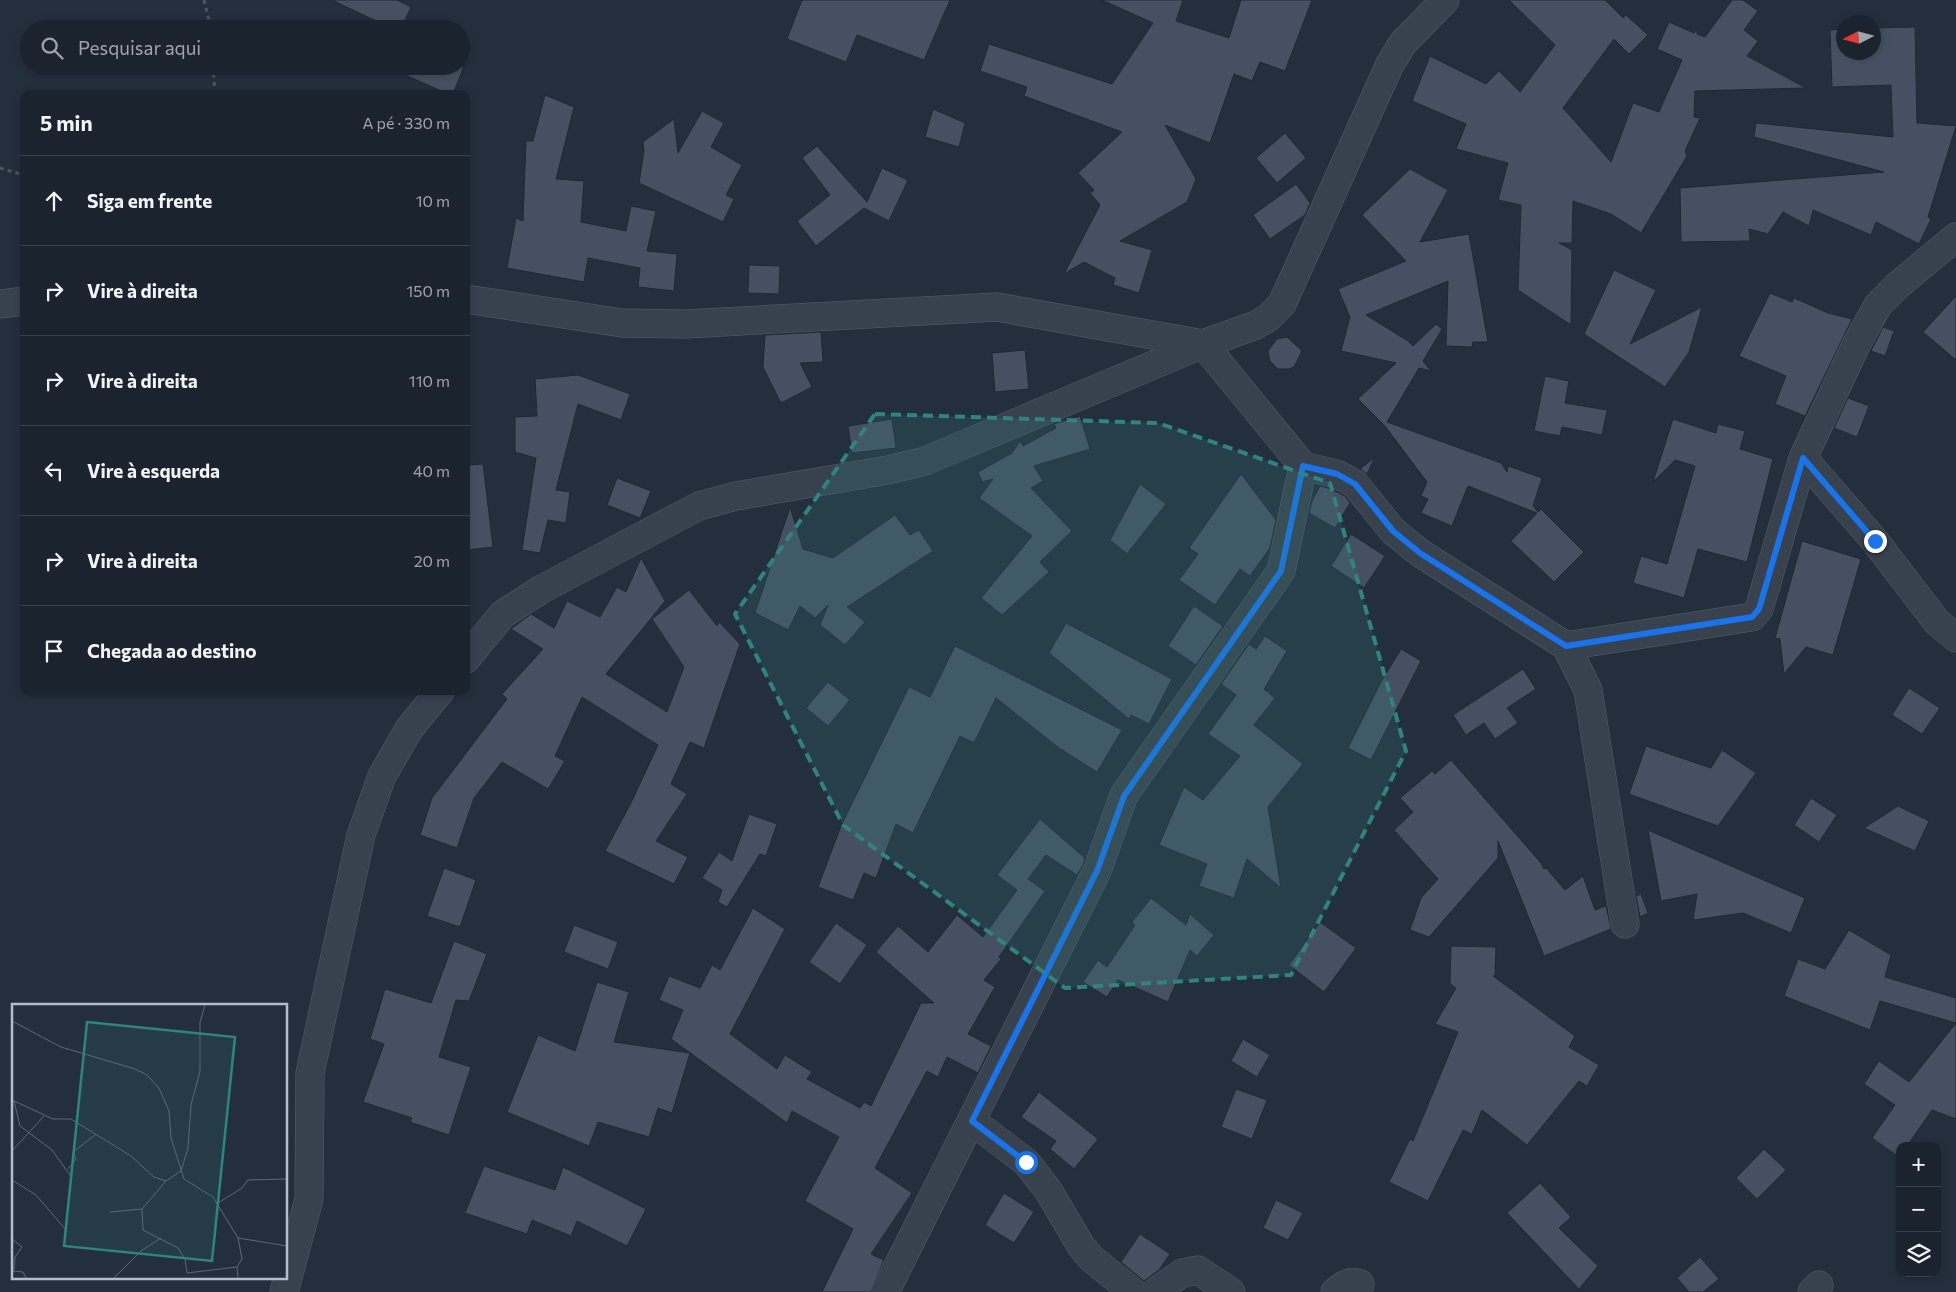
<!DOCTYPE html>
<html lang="pt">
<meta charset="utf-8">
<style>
:root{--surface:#1b232e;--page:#282f3a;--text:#f1f3f6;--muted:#a0a4aa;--line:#39404a}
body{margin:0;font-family:Commissioner,sans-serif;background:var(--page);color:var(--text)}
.controls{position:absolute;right:15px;bottom:15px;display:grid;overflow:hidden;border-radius:10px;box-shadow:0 2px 8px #0003}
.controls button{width:45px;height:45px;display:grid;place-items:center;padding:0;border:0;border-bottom:1px solid var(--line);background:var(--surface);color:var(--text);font:25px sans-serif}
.compass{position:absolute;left:1836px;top:15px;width:45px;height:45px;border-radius:50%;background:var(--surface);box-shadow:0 2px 8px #0003;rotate:264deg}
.stop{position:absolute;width:15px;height:15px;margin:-11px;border:4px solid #1a73e8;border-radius:50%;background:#fff}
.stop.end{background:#1a73e8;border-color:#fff;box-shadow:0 1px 5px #0008}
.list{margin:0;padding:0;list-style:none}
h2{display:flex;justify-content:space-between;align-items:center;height:65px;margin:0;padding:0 20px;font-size:21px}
h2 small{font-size:16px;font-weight:400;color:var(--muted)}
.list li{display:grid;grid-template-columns:32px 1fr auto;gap:15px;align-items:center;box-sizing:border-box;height:90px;padding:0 20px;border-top:1px solid var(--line)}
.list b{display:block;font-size:19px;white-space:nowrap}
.list em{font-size:16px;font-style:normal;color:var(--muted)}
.icon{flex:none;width:28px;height:28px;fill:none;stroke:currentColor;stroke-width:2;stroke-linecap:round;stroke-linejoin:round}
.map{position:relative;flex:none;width:1956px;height:1292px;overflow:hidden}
.search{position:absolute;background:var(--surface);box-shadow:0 2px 8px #0003;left:20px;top:20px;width:450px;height:55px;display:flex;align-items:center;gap:12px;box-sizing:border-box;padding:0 18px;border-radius:28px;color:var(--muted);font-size:19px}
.panel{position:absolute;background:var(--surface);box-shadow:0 2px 8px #0003;left:20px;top:90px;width:450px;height:605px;border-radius:10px}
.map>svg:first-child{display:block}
.building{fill:#455162;stroke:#1f2835}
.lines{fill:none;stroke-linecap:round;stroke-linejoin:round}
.minor-casing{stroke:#565f6c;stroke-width:29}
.path{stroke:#44595c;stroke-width:3;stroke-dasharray:4 4;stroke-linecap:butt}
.minor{stroke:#38414e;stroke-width:28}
.route{stroke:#1a73e8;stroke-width:6}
.marked{fill:#308480;fill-opacity:0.2;stroke:#308480;stroke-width:4;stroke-dasharray:10 6;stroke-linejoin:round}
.inset-road{fill:none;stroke:#5e6776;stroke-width:1}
.view{fill:#308480;fill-opacity:0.15;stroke:#308480;stroke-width:2.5}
.inset-edge{fill:none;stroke:#b4bcc9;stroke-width:2.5}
</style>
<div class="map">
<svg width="1956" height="1292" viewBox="0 0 1956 1292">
<rect width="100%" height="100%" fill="#242f3e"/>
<g class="building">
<path d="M332,0h65l14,7 -10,22h-8z"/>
<path d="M802,0h148l-26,60 -67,-25 -11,27 -59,-23z"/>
<path d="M1102,0h81l-7,21 53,17 12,-38h71l-27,71 -25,-9 -8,19 -18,-7 -24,69 -45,-18 31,54 -9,23 -67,39 32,9 -13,43 -26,-8 2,-7 -31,-16 -20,12 36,-69 -10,-12 4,-3 -16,-17 44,-41 -98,-36 3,-9 -47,-16 9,-27 123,40 41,-61z"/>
<path d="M1509,0h96l18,18 3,-3 22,20 -19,19 -15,-15 -51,69 48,54 22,-59 26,9 23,-52 -25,-11 12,-27 25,11 3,-4v5l8,3 27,-37h11l15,11 -14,19 14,11 -11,15 59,32 -111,3 -1,26 6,1 -15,33 2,5 -46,77 -30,-19 -38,-13 -1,42h-13l13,7 -1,75 -53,-35 3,-85 -23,-5 10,-37 -52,-14 10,-25 -54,-23 18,-45 56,28 13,-13 21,21 35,-47z"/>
<path d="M1915,27l2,96 39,3 -28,91 3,2 -12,25 -43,-22 -5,13 -58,-25 -4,16 -26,-14 -15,22 -19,-5 1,12 -69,1 -1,-54 204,-16 -130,-35 2,-14 137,14 -2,-52 -59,2 -2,-57 14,-1v23h30v-24z"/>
<path d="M385,66h79l-11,28h-5z"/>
<path d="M545,95l29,12 -18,72 28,2 -3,41 45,9 5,-25 25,5 -9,40 30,3 -3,37 -36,-4 2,-19 -52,-10 -4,24 -77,-14 9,-50 7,3 3,-80h7z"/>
<path d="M933,109l32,14 -6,24 -34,-10z"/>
<path d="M702,111l22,12 -13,24 31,18 -16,30 8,4 -11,23 -84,-39 5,-32 -1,-9 31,-23 4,34z"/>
<path d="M1285,133l21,25 -29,25 -21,-25z"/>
<path d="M817,146l50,56 15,-34 26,12 -19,41 -25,-13 -48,38 -19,-25 33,-26 -28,-37z"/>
<path d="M1410,169l38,21 -28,52 49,-8 19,108h-15l-1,5 -26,-1 2,-65 -82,34 42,26 5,5 23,-22 6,5 -19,32 8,10 -12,-3 -32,54 114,41 6,9 1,-6 34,12 -9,28 5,6 3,-3 43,43 -30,30 -43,-41 26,-28 -69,-27 -16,40 -31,-13 7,-14 -7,-3 6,-14 -42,-56 -27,-27 38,-36 -55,-12 9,-34 -12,-28 68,-28 -44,-46z"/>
<path d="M1296,184l14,19 -5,12 -35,24 -17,-24z"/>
<path d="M749,265l31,1 -1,28 -31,-1z"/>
<path d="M1614,270l42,20 -26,54 72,-37 -13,45 -24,35 -81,-53z"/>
<path d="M1770,293l22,9 2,-4 34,15 24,6 -47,97 -30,-12 11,-28 -47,-20z"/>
<path d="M1956,296v64l-33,-28z"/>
<path d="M1883,327l11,4 -9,25 -14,-5z"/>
<path d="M821,332l2,30 -23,1 12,24 -31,16 -18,-36 2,-32z"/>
<path d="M1287,337l15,14 -8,16 -5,2h-11l-8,-8 -2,-10 9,-12z"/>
<path d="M1025,350l4,39 -34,3 -3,-39z"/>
<path d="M578,375l52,19 -9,26 -43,-16 -22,86 14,2 -4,31 -18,-3 -8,33 -18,-3 14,-92 -21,-6v-35l22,-1 -2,-37z"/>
<path d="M1545,376l24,5 -4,22 42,7 -5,25 -40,-8 -2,9 -26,-5z"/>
<path d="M1848,398l21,8 -12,31 -23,-9z"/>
<path d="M1080,416l10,33 -56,17 9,15 -12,7 41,43 -32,31 9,10 -47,43 -21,-17 51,-62 -53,-38 14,-19 -11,3 -4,-10 34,-19 8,-12 3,5 33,-18 -2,-4z"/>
<path d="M892,419l4,29 -44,5 -4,-27z"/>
<path d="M1673,419l43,14 2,-9 27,7 -5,18 33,10 -26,103 -49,-13 -14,49 -51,-15 8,-27 26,8 28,-98 -20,-6 -22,22z"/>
<path d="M1375,457l-8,17 -7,-5z"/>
<path d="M483,464l10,83 -27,3v-85z"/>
<path d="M1241,474l35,46 -6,28 -20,28 -10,-7 -25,36 -36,-25 19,-26 -9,-6z"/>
<path d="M617,478l34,13 -11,27 -33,-13z"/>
<path d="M1140,484l26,20 -39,50 -17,-14z"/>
<path d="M1320,486l11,3 14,7 5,7 -15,25 -26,-15 3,-12z"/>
<path d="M790,507l13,42 30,9 62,-43 15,20 9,-5 14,21 -86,56 18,15 -20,23 -25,-20 8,-20 -13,13 -15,-12 -12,24 -33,-17z"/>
<path d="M1351,534l34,22 -21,32 -33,-22z"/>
<path d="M1802,541l59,18 -28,96 -27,-8 -22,27 -4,-35 -5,-1z"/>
<path d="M641,558l24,43 -59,73 61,38 17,-45 -32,-48 37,-29 28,36 2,-4 21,22 -36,104 -14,-6 -19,42 16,10 -31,47 32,16 -14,27 -69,-33 25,-46 28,-60 -76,-48 -27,59 10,5 -17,28 -46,-27 -28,36 -17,50 -37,-13 12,-37 75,-99 -5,-5 41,-45 -32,-20 20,-15 23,14 13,-27 33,16 17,-30 9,5z"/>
<path d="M1194,606l29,20 -27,39 -28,-19z"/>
<path d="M1066,623l106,56 -23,45 -18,-9 -2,4 -80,-66z"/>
<path d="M1265,636l22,15 -23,38 11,9 -21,27 49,39 -35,43 13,81 -34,-29 -13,39 -35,-12 8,-22 -48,-19 25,-58 19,13 37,-44 -32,-22 28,-39 -15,-11 28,-40 7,5z"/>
<path d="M955,646l167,84 -25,42 -38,-24 -63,-50 -22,45 -14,-7 -47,97 -17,-9 -20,54 -12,-5 -11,27 -35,-13 23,-61 68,-139 21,10z"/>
<path d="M1401,649l20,12 -50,99 -23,-12 33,-66z"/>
<path d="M1523,669l13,20 -29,19 11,15 -23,16 -11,-16 -18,12 -13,-20z"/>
<path d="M828,682l22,18 -22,26 -22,-18z"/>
<path d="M1909,688l31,20 -18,26 -30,-19z"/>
<path d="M1646,746l65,22 11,-18 34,23 -38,53 -89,-32z"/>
<path d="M1451,760l90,103 3,6 2,-1 19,22 18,-14 12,34 11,-4 5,23 -67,27 -46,-115v17l-69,79 -19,-7 11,-32 17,-19 -44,-49 19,-18 -13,-14 32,-27 3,3z"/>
<path d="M1811,798l26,17 -18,27 -25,-17z"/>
<path d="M1898,806l31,15 -14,30 -51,-23z"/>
<path d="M749,814l28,10 -11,32 -6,-2 -33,53 -9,-5 4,-12 -20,-12 17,-26 13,9z"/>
<path d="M1040,819l45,39 -2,7 -6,10 -31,-20 -18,24 17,12 -46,66 2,2 -17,21 11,7 -27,47 23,12 -13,27 -31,-16 -9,20 -11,-6 -52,97 37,25 -41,61 13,6 -14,32h-48l31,-63 -48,-28 34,-64 -47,-26 -5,12 -116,-84 12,-29 -24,-10 10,-24 31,12 12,-23 8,5 33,-62 32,21 -55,105 47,35 8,-14 27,17 -5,7 53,29 4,-6 7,4 50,-103h13l-58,-51 22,-26 30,26 29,-37 26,22 34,-47 -20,-15z"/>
<path d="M1648,830l157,68 -14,35 -48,-20 -50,7 4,-26 -36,7z"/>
<path d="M444,868l32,12 -16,47 -33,-11z"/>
<path d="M1641,894l7,19 -8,4 -4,-21z"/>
<path d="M1151,898l35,27 4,-11 24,21 -17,21 -7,-6 -22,52 -50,-22 -11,17 -24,-15 15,-22 9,7 28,-42 -3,-3z"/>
<path d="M1320,922l36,26 -32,44 -35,-27z"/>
<path d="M836,923l31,22 -27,39 -31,-22z"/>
<path d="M574,925l44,17 -10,27 -44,-17z"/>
<path d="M1849,930l42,25 -6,22 71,21v25l-76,-22 -10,29 -86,-34 14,-37 27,10z"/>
<path d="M454,941l33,13 -18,47 -13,-1 -17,57 32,10 -22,68 -39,-13 2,-4 -49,-16 21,-58 -14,-5 15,-50 46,14z"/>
<path d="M1451,946l45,1 -1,28 -2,1 82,60 -6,11 30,18 -12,21 -8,-5 -52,64 -45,-35 -10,24 -9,-4 -35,71 -39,-19 21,-43 3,2 45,-109 -23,-8 21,-36 -6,-4z"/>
<path d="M597,982l32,10 -15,50 76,11 -18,60 -14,-5 -9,29 -51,-15 -9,24 -82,-34 31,-77 37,16z"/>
<path d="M1956,1023v96l-24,-9 -25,36h-7l-1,11 -27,-19 23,-33 -31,-21 15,-23 30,21z"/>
<path d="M1243,1039l27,16 -13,22 -26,-16z"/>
<path d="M1236,1089l31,11 -15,39 -31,-12z"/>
<path d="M1039,1092l59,47 -24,30 -24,-20 6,-8 -35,-24z"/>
<path d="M1764,1149l22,21 -29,29 -21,-21z"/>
<path d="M484,1166l71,24 8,-23 83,42 -19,37 -50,-25 -6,15 -39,-16 -5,14 -62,-21z"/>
<path d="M1540,1183l31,34 -12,11 39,38 -19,23 -72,-76z"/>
<path d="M1004,1193l30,19 -20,31 -29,-18z"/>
<path d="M1276,1200l27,13 -15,27 -25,-12z"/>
<path d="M1140,1234l30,20 -11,16 -15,11 -23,-19z"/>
<path d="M1700,1257l19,22 -16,13h-14l-12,-14z"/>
</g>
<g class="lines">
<g class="minor-casing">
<g id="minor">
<path d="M466,299l156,24 64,1 311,-17 206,37 100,122 34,8 18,10 38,47 27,22 146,93 22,44 37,234"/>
<path d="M0,304l24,-3"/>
<path d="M1803,458l72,83 62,81 19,16"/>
<path d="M1566,646l186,-29 7,-8 44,-151 53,-113 22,-40 19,-19 59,-49"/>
<path d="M466,659l37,-45 39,-25 157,-83 37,-10 152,-26 37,-9 278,-117 53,-19 13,-8 13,-13 108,-240 13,-21 42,-43"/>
<path d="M972,1121l54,41 22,28 33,56 10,12 42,34"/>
<path d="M284,1292l25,-93 1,-126 51,-238 21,-59 27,-47 31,-38"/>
<path d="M885,1292l212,-421 27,-76 157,-224 22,-105"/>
<path d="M1155,1292l27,-19 16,-3 33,22"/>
<path d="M1335,1292c9,-7 14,-12 25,-8"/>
<path d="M1812,1292l7,-7"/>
</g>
</g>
<g class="path">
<path d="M204,0l7,29"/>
<path d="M213,66l2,28"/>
<path d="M0,168l24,7"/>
</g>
<use href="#minor" class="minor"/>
</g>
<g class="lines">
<path class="route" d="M1026,1162l-54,-41 125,-250 27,-75 157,-225 22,-105 34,8 18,10 38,47 27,22 146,93 186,-29 7,-8 44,-151 72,83"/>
</g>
<path class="marked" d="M875,414l283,9 172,60 76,268 -115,224 -226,13 -222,-163 -108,-211z"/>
<g transform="translate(12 1004)">
<rect width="275" height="275" fill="#242f3e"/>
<path class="inset-road" d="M0,17l49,26 74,22 12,6 12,13 10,23 2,27 13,41 29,18 25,41 49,8M0,96l41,19h18l60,37 23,21 12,4M2,97l6,25 32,24 20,28M0,147l32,-35M56,165l8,-10 -3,-7 22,-17M0,176l24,15 30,35M206,199l24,-15 6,-8 39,-1M130,205l1,21 35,18 7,11 2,14 50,-6M98,208l32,-3 24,-28 15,-10 7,-23 3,-43 9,-34v-49l5,-17M226,234l4,21 -5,8 1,11M0,235l10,8 -7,10 -1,13M0,267l11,1 3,6M102,274l27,-27 20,-13"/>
<path class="view" d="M75,18l148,15 -23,224 -148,-15z"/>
<rect width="275" height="275" class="inset-edge"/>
</g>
</svg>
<div class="controls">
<button>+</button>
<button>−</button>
<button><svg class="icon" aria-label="layers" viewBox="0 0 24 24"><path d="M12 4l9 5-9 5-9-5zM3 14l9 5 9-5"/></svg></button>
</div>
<svg class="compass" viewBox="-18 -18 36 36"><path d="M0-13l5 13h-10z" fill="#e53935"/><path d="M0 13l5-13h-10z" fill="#a0a4aa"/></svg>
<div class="stop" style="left:1026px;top:1162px"></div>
<div class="stop end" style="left:1875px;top:541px"></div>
<div class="search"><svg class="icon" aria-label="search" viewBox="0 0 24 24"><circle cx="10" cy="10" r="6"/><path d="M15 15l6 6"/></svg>Pesquisar aqui</div>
<section class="panel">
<h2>5 min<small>A pé · 330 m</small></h2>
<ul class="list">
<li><svg class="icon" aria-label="ahead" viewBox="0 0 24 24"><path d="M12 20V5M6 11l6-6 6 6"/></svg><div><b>Siga em frente</b></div><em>10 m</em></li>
<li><svg class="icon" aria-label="right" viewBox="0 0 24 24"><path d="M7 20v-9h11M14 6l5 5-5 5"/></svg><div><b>Vire à direita</b></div><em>150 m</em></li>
<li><svg class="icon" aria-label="right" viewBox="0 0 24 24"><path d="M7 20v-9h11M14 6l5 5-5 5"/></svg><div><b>Vire à direita</b></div><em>110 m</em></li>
<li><svg class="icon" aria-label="left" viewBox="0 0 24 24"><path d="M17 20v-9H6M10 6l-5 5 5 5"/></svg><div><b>Vire à esquerda</b></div><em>40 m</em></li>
<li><svg class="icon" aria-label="right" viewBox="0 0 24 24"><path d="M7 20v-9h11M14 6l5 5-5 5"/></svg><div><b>Vire à direita</b></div><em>20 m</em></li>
<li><svg class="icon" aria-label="arrive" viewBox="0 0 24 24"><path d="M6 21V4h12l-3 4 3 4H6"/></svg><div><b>Chegada ao destino</b></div></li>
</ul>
</section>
</div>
